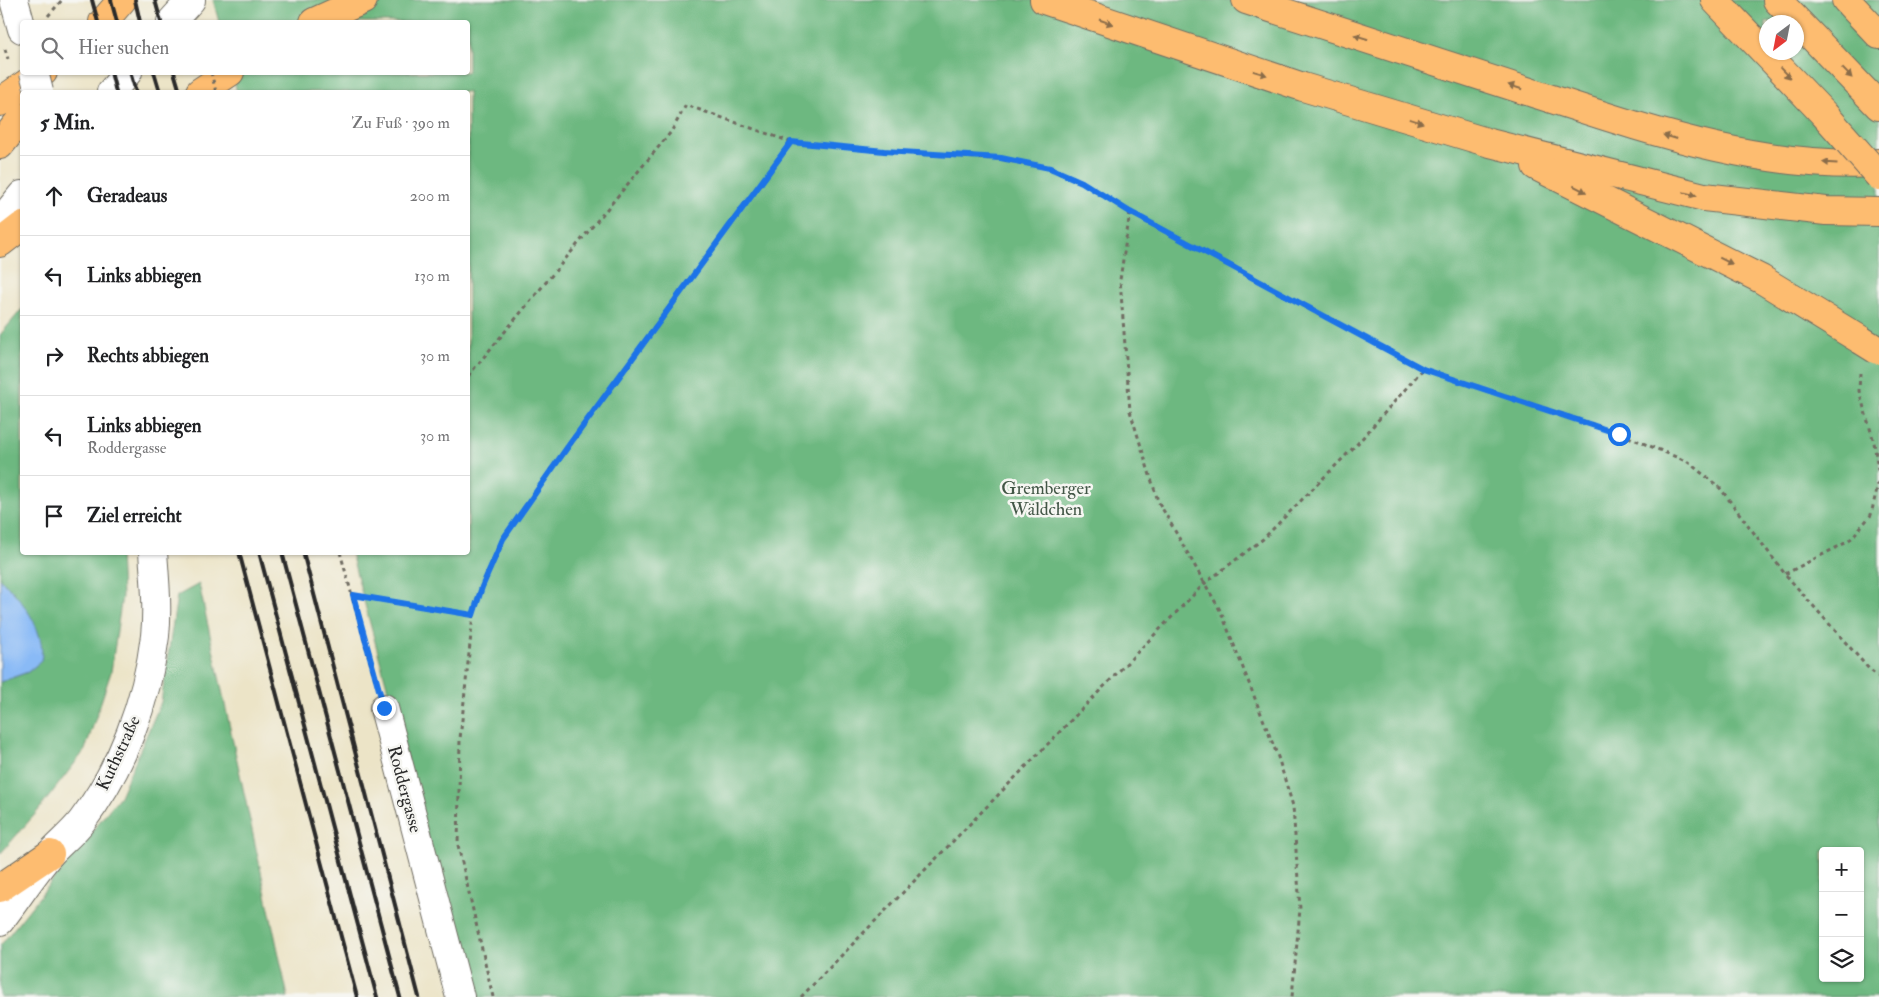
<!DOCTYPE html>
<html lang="de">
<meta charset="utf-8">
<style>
:root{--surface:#fff;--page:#f6f6f6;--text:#202124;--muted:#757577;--line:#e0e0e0}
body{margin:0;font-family:"IM FELL Double Pica",serif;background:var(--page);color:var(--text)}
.controls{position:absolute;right:15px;bottom:15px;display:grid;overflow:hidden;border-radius:5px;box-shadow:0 1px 4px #0004}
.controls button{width:45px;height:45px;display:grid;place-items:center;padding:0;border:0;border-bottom:1px solid var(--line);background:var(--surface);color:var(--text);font:25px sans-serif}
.compass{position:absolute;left:1759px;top:15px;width:45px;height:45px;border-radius:50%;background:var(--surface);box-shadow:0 1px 4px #0004;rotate:212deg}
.stop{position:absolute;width:15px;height:15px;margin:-11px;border:4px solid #1a73e8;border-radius:50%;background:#fff}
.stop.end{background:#1a73e8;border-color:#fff;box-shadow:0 1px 5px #0008}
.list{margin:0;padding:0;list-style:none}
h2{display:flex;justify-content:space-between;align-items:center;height:65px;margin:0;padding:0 20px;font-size:21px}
h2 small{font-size:16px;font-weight:400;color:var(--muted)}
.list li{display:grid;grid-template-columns:32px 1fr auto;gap:15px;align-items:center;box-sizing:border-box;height:80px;padding:0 20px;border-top:1px solid var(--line)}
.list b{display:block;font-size:19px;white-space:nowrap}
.list p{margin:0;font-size:16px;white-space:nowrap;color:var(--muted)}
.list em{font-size:16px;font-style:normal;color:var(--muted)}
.icon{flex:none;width:28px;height:28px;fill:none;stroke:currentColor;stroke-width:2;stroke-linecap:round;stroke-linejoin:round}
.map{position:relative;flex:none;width:1879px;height:997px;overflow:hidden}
.search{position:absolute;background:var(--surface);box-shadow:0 1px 4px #0004;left:20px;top:20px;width:450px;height:55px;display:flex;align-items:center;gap:12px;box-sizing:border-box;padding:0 18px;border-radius:5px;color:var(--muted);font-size:19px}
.panel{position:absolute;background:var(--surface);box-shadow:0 1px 4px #0004;left:20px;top:90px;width:450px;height:465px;border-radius:5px}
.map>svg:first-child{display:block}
.forest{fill:#6db880;stroke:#4c7256;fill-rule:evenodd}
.water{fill:#89baf6;stroke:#5a7290}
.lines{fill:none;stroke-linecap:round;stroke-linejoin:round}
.minor-casing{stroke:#6f6c62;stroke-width:30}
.major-casing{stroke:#6f6c62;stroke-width:30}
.highway-casing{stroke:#6f6c62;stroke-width:30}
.path{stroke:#6f6c62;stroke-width:3;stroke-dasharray:4 4;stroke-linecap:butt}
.minor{stroke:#fff;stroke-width:28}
.major{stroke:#fdbc70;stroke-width:28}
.highway{stroke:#fdbc70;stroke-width:28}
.rail{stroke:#2b2b2b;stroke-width:4}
.minor-bridge-casing{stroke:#6f6c62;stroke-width:30;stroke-linecap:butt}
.highway-bridge-casing{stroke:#6f6c62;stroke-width:30;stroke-linecap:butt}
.path-bridge{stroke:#6f6c62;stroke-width:3;stroke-dasharray:4 4;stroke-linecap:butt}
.minor-bridge{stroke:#fff;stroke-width:28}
.highway-bridge{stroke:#fdbc70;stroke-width:28}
.oneway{fill:#8a6c4a}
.route{stroke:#1a73e8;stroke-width:6}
.labels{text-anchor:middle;stroke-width:5;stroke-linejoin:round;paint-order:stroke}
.park-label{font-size:18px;fill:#425646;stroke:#f6f6f2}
.street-label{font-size:18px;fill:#2b2b2b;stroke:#f6f6f2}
</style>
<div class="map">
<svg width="1879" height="997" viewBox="0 0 1879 997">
<rect width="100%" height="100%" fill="#f6f6f2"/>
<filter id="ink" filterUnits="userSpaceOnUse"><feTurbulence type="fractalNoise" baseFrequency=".02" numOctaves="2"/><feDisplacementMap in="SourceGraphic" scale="10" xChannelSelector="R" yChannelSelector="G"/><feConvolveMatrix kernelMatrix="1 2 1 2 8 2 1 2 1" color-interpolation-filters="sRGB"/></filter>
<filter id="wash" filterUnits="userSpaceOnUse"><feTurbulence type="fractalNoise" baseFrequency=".0096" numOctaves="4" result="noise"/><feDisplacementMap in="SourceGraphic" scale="20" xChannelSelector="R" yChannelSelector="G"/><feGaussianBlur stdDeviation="1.12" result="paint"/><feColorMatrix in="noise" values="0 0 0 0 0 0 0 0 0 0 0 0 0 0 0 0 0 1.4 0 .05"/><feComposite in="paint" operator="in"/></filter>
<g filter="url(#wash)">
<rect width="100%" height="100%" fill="#ece4c7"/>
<g class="forest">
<path d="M213,0h1666v997h-1408l-120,-444 117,-1v-460h-231l-5,-19 236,-1v-50h-249zM1766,22h30v30h-30zM1823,851h37v127h-37z"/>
<path d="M22,309v243l98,1 2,43 -11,76 -26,78 -48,62 -37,42v-172l28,-10 13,-11 -28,-70 -13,-12v-244z"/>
<path d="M199,584l89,413h-288v-51l120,-150 41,-94 16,-106z"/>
</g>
<path class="water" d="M0,579c21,18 47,53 41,82l-13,11 -28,10z"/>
</g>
<g filter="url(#ink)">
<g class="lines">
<g class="minor-casing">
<g id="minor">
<path d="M14,0l8,29"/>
<path d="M171,22l20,-22"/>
<path d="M111,92l17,-20"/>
<path d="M0,222l22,-27"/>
<path d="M384,708l76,289"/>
<path d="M0,921c17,-22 32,-46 50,-67 10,-11 23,-21 32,-33 40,-53 65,-120 73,-185 3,-28 0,-56 -2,-84"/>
</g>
</g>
<g class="major-casing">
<g id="major">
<path d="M103,22l19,-22"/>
<path d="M0,102l43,-30"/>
<path d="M0,145l22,-27"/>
<path d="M0,888l50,-34"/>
</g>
</g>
<g class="highway-casing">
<g id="highway">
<path d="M1044,0l259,87 187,56 214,54 122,14 53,1"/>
<path d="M1246,0c94,31 189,61 284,92 112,36 229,78 349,71"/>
<path d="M1715,0l109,114"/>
<path d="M1777,0l102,106"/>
<path d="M1846,0l33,35"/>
<path d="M314,22l49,-22"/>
<path d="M200,92l30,-20"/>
<path d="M1536,166l225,113 100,61"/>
<path d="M0,243l22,-17"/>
</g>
</g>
<g class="path">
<path d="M48,16l14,-16"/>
<path d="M1130,212l-10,68 10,131 28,90 63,111 57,145 15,49 7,103 -8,88"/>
<path d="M1860,373l-1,18 15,51 5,34"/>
<path d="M468,376l203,-244 15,-27 105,37 93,9 117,8 49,9 32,14 48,30 293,157 196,64 69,29 32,26 65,86 84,95 10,8"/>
<path d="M340,552l36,130"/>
<path d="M1785,574l64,-33 22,-26 8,-36"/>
<path d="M353,595l120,20"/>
<path d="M493,997l-35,-152 2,-106 13,-124 9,-28 21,-48 66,-94 222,-303"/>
<path d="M801,997l403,-413 59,-45 95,-96 65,-74"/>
</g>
<use href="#minor" class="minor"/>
<use href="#major" class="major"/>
<use href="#highway" class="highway"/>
<g class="rail">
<path d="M92,0l6,22"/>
<path d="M111,0l6,22"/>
<path d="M135,0l5,22"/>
<path d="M155,0l6,22"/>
<path d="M111,72l5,20"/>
<path d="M130,72l6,20"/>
<path d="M154,72l6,20"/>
<path d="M174,72l6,20"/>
<path d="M239,552l118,445"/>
<path d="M259,552l118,445"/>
<path d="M282,552l118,445"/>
<path d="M303,552l116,445"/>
</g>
<g class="minor-bridge-casing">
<path id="minor-bridge" d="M34,72l5,20"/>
</g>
<g class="highway-bridge-casing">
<g id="highway-bridge">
<path d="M1824,114l55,62"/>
<path d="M1861,340l16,10"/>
</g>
</g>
<g class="path-bridge">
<path d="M5,49l3,10"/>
<path d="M211,72l5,20"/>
</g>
<use href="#minor-bridge" class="minor-bridge"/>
<use href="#highway-bridge" class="highway-bridge"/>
</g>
<defs><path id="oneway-solid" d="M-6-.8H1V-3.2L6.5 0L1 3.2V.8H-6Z" transform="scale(1.25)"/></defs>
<g class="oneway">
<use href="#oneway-solid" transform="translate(1106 22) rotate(19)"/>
<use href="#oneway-solid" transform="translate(1361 37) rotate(-162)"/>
<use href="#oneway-solid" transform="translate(1260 73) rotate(18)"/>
<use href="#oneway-solid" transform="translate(1785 73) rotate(46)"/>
<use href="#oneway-solid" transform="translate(1847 73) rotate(46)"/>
<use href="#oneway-solid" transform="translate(1515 87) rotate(-162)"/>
<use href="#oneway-solid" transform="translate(1416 121) rotate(17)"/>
<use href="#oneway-solid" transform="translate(1670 137) rotate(-164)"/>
<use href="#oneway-solid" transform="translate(1830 163) rotate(-176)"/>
<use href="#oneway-solid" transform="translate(1580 189) rotate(27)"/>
<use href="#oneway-solid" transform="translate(1690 194) rotate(14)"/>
<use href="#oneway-solid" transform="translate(1726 261) rotate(26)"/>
</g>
</g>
<g class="lines" filter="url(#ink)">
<path class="route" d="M384,708l-31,-113 120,20 9,-28 21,-48 66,-94 222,-303 93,9 117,7 49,10 32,14 48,30 293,157 196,65"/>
</g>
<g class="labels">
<g class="park-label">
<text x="1046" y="494">Gremberger<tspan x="1046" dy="21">Wäldchen</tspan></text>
</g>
<g class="street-label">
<text transform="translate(118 753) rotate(-65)" y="6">Kuthstraße</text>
<text transform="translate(405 789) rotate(75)" y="6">Roddergasse</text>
</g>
</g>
</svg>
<div class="controls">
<button>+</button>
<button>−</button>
<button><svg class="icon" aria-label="layers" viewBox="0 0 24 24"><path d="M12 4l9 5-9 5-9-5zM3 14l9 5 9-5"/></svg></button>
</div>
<svg class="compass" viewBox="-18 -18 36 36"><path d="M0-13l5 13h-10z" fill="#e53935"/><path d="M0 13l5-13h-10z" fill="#757577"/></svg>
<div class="stop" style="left:1619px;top:434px"></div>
<div class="stop end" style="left:384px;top:708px"></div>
<div class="search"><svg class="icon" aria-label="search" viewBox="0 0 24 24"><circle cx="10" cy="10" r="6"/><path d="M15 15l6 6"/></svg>Hier suchen</div>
<section class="panel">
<h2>5 Min.<small>Zu Fuß · 390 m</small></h2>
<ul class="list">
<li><svg class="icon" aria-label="ahead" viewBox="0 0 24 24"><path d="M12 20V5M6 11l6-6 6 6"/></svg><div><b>Geradeaus</b></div><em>200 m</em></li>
<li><svg class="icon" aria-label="left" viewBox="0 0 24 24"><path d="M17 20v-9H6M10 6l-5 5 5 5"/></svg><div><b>Links abbiegen</b></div><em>130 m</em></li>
<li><svg class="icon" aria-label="right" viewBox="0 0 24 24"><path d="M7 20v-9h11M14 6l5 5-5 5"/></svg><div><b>Rechts abbiegen</b></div><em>30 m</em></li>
<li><svg class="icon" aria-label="left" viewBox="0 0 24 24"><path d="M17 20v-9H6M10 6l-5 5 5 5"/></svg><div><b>Links abbiegen</b><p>Roddergasse</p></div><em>30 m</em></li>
<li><svg class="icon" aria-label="arrive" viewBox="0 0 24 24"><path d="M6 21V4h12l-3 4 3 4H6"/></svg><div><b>Ziel erreicht</b></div></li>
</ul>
</section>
</div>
